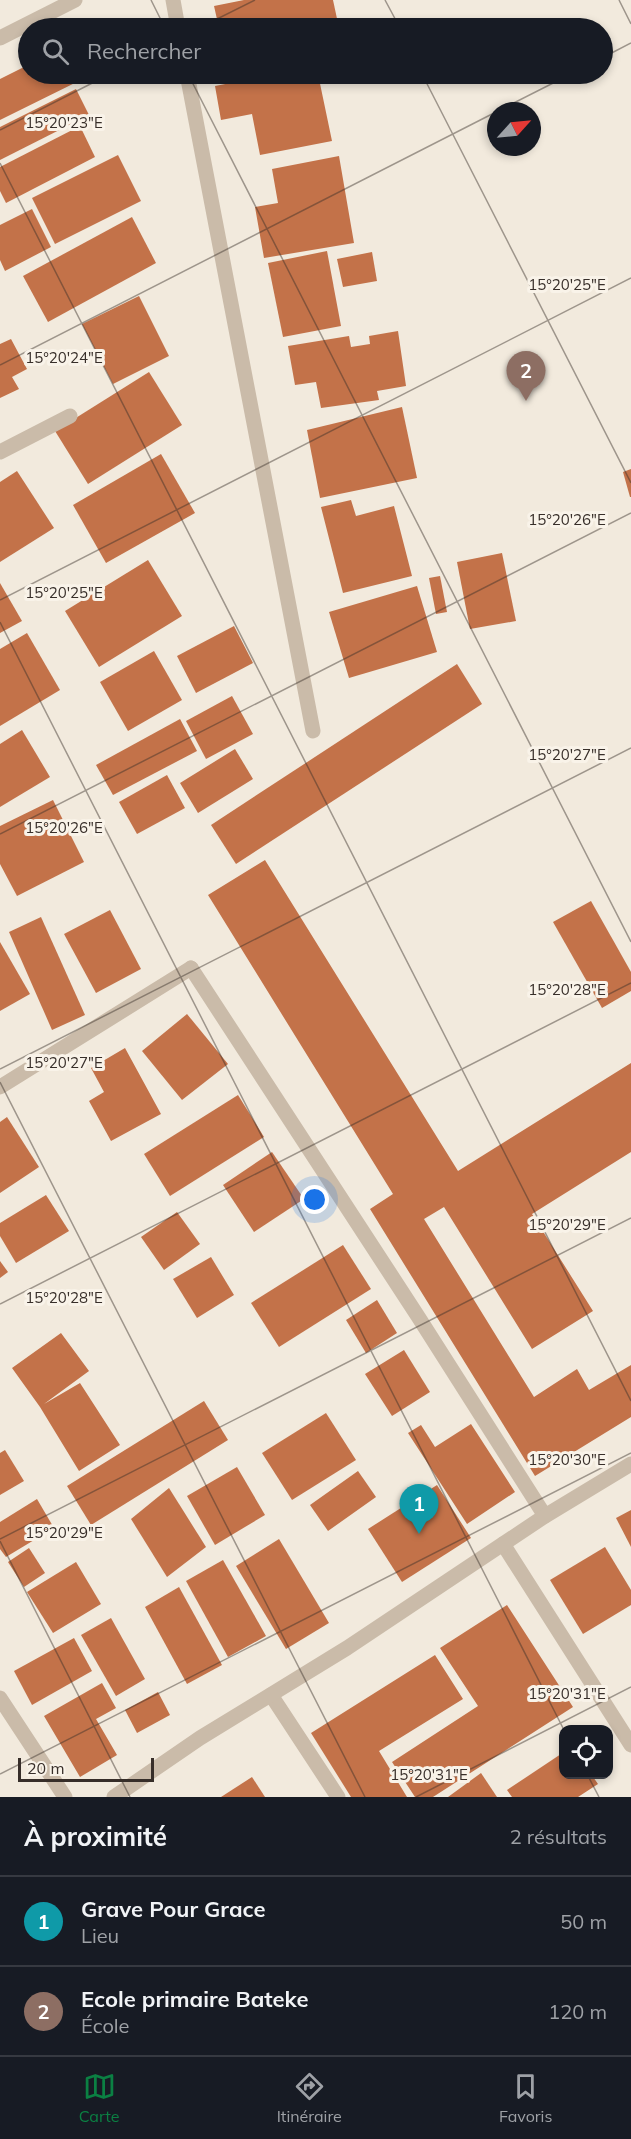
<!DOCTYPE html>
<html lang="fr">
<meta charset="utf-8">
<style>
:root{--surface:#171b24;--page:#20242c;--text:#f1f3f6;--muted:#9ea1a6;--line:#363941;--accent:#0b8043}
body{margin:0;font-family:Mulish,sans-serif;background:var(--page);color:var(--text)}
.controls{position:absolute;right:18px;bottom:18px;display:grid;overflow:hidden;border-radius:12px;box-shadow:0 3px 9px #0003}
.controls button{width:54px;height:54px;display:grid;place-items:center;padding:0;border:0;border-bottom:2px solid var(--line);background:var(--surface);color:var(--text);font:30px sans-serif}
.compass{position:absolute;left:487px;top:102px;width:54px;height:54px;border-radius:50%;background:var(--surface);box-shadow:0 3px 9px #0003;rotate:63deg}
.scale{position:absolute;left:18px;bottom:15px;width:136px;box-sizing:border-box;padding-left:6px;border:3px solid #372e29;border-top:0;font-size:16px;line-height:21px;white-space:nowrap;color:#372e29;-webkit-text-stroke:4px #f9f3e9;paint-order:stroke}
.you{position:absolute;left:315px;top:1200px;width:21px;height:21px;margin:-15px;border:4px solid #fff;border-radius:50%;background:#1a73e8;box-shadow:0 0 0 9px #1a73e833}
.badge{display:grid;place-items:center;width:39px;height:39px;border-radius:50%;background:var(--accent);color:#fff;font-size:20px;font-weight:700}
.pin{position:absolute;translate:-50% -50px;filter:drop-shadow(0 2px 3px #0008)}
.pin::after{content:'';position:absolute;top:32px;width:21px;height:18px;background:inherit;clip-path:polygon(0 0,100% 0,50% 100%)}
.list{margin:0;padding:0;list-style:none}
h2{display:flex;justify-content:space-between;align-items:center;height:78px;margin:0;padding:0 24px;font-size:26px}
h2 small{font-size:20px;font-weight:400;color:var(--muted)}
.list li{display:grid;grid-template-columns:39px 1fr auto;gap:18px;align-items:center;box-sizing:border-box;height:90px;padding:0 24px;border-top:2px solid var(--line)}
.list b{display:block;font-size:22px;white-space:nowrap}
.list p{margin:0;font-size:20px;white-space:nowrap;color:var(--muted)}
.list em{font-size:20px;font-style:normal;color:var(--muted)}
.icon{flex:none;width:33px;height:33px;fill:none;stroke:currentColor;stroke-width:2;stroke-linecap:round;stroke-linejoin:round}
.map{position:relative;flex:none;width:631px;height:1797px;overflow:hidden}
.search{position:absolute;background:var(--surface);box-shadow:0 3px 9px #0003;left:18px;right:18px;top:18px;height:66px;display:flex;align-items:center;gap:15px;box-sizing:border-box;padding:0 21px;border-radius:33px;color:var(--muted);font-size:22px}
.sheet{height:258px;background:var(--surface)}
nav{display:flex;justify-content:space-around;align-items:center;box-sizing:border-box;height:84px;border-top:2px solid var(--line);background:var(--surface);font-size:16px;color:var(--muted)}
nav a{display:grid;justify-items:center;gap:3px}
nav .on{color:var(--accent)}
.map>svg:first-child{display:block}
.building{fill:#c37249}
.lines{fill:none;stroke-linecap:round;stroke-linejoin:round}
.lane{stroke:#cabba9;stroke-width:15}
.street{stroke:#cabba9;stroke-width:15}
.ticks{fill:none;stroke:#372e29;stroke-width:1.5;stroke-opacity:0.45}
.ticks-label{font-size:15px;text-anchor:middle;fill:#372e29;stroke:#f9f3e9;stroke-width:6;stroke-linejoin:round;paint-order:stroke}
</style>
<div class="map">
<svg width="631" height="1797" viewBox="0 0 631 1797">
<rect width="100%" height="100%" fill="#f2eadd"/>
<g class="building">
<path d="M244,0h89l6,28h-120l-5,-22z"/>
<path d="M28,65v9h62l1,1 -91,45v-41z"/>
<path d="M277,74h41l14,67 -72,14 -8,-41 -31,6 -6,-34z"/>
<path d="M76,89l13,26 -89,45v-33z"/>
<path d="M80,126l15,31 -89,46 -6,-12v-24z"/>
<path d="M118,155l23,46 -86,43 -23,-46z"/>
<path d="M339,156l15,87 -90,15 -9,-51 23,-4 -6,-34z"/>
<path d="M32,209l19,38 -46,24 -5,-11v-35z"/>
<path d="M132,217l24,46 -108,59 -25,-46z"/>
<path d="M327,251l14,75 -58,11 -15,-74z"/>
<path d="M372,252l5,29 -34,6 -6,-28z"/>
<path d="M139,296l30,60 -56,28 -31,-60z"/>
<path d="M398,331l8,55 -29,5 2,9 -58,8 -5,-26 -21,3 -7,-39 61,-10 2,11 19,-3 -1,-8z"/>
<path d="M11,339l16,30 -15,8 7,12 -19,9v-54z"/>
<path d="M149,372l33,53 -94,59 -33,-53z"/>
<path d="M402,407l15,71 -97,20 -13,-68z"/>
<path d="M161,454l34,59 -89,50 -33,-58z"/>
<path d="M631,469v28h-1l-7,-25z"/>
<path d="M17,471l37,57 -54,34v-80z"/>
<path d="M351,500l5,16 38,-10 18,70 -69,17 -22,-86z"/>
<path d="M502,553l14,68 -46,8 -13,-67z"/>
<path d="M148,560l34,56 -83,51 -34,-56z"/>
<path d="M440,576l7,36 -11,2 -7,-36z"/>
<path d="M0,583l22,38 -22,12z"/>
<path d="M417,586l20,66 -88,26 -20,-66z"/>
<path d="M234,626l19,37 -57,30 -19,-37z"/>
<path d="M27,633l33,57 -60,36v-77z"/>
<path d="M154,651l28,49 -54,31 -28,-49z"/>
<path d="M457,664l25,40 -246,160 -25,-39z"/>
<path d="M232,696l21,38 -47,25 -20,-38z"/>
<path d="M180,719l17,32 -84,44 -17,-30z"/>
<path d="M22,730l28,47 -50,30v-63z"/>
<path d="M235,749l18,30 -55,34 -18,-30z"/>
<path d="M167,775l18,33 -48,26 -18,-32z"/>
<path d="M53,800l31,62 -67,34 -17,-32v-38z"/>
<path d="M265,860l193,311 173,-108v89l-99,62 61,97 -61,38 -88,-142 -20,12 110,178 43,-28 12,21 42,-25v52l-96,59 -165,-267 23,-15 -185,-299z"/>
<path d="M591,901l40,71v19l-29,17 -49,-86z"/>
<path d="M110,910l31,59 -45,24 -32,-59z"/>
<path d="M41,917l44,98 -33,15 -43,-98z"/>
<path d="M0,942l30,52 -30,17z"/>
<path d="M187,1014l41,50 -46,36 -40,-49z"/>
<path d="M125,1048l36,66 -50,27 -22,-40 15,-9 -13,-24z"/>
<path d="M238,1095l26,42 -94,59 -26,-42z"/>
<path d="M7,1117l32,50 -39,26v-71z"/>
<path d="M272,1152l32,47 -50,33 -31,-47z"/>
<path d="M46,1195l23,36 -53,32 -16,-27v-13z"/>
<path d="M177,1212l23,32 -36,26 -23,-33z"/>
<path d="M343,1245l28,44 -92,58 -28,-44z"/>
<path d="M211,1257l23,38 -37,23 -24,-39z"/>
<path d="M0,1261l8,11 -8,6z"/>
<path d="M377,1300l20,33 -31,20 -20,-33z"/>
<path d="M61,1333l28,38 -45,33 36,-21 40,62 -41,26 -39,-64 -28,-39z"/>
<path d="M404,1350l26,42 -38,24 -27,-42z"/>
<path d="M204,1401l24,39 -137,85 -24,-39z"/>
<path d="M326,1413l30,47 -64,40 -30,-47z"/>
<path d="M471,1424l44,68 -48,32 -59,-91 13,-8 14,22z"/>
<path d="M5,1450l19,31 -24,14v-42z"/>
<path d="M237,1467l28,48 -50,30 -28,-49z"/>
<path d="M358,1471l18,26 -48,34 -18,-26z"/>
<path d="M437,1485l34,53 -69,44 -34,-53z"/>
<path d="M169,1488l37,59 -39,30 -36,-58z"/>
<path d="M37,1499l17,29 -48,29 -6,-8v-27z"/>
<path d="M631,1510v37l-15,-29z"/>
<path d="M279,1539l50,84 -43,26 -50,-83z"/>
<path d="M605,1547l26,43v15l-48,29 -33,-54z"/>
<path d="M29,1548l16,25 -21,14 -16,-25z"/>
<path d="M223,1560l43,76 -38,21 -42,-76z"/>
<path d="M76,1562l25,42 -48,29 -26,-41z"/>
<path d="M179,1587l43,78 -35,19 -42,-77z"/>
<path d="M507,1605l66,102 -140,90h-18l-23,-35 86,-56 -38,-58z"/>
<path d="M111,1618l34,61 -29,17 -35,-61z"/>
<path d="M74,1638l18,33 -60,34 -18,-34z"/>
<path d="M435,1655l28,44 -84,52 28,46h-56l-40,-64z"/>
<path d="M102,1683l14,25 -20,11 21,36 -37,22 -36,-61z"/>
<path d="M158,1692l12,23 -33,18 -12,-23z"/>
<path d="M564,1752v22h27l7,10 -20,13h-66l-5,-7z"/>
<path d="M481,1773l16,24h-49z"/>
<path d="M252,1777l13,20h-44z"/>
</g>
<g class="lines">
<g class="lane">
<path d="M0,452l70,-36"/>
<path d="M191,968l228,350 126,198"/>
<path d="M503,1544l128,201"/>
</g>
<g class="street">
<path d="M173,0l5,28"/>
<path d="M0,38l75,-38"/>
<path d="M187,74l126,657"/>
<path d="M0,1087l191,-119"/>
<path d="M271,1695l67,102"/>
<path d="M0,1698l65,99"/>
<path d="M114,1797l86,-59 147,-90 198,-132 86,-52"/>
</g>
</g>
<path class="ticks" d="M151,0l14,28M385,0l15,28M619,0l12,24M199,28l56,-28M602,58l29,-15M188,74l443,868M422,74l209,409M498,111l73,-37M0,130l110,-56M0,163l631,1238M0,365l496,-253M0,600l631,-322M0,622l564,1108M0,834l631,-321M0,1069l631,-321M0,1082l365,715M0,1304l631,-321M0,1539l631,-321M0,1541l130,256M0,1774l631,-321M587,1774l12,23M416,1797l215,-110"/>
<g class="ticks-label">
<text x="64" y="128">15°20'23"E</text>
<text x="567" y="290">15°20'25"E</text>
<text x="64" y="363">15°20'24"E</text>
<text x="567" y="525">15°20'26"E</text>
<text x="64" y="598">15°20'25"E</text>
<text x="567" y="760">15°20'27"E</text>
<text x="64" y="833">15°20'26"E</text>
<text x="567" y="995">15°20'28"E</text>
<text x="64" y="1068">15°20'27"E</text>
<text x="567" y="1230">15°20'29"E</text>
<text x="64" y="1303">15°20'28"E</text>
<text x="567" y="1465">15°20'30"E</text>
<text x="64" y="1538">15°20'29"E</text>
<text x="567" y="1699">15°20'31"E</text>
<text x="429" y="1780">15°20'31"E</text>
</g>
</svg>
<div class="controls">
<button><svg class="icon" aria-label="locate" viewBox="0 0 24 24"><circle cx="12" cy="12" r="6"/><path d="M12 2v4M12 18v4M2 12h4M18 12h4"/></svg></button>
</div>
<svg class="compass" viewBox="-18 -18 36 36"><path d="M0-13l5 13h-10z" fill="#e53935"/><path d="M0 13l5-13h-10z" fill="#9ea1a6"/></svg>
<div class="scale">20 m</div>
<div class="you"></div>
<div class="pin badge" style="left:419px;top:1534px;background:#0f9aa8">1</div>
<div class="pin badge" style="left:526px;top:401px;background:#8d6e63">2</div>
<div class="search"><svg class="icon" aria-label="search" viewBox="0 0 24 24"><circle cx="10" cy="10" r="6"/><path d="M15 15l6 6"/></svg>Rechercher</div>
</div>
<section class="sheet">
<h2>À proximité<small>2 résultats</small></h2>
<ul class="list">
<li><span class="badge" style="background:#0f9aa8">1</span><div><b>Grave Pour Grace</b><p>Lieu</p></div><em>50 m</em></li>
<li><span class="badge" style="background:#8d6e63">2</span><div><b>Ecole primaire Bateke</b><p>École</p></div><em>120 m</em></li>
</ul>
</section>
<nav>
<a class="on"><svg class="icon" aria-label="map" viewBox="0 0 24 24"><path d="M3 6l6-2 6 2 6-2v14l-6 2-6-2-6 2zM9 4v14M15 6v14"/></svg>Carte</a>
<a><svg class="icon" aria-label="directions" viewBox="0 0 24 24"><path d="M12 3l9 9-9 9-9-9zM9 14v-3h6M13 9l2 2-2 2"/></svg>Itinéraire</a>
<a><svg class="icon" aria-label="saved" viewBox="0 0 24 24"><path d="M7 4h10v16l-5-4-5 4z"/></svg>Favoris</a>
</nav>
